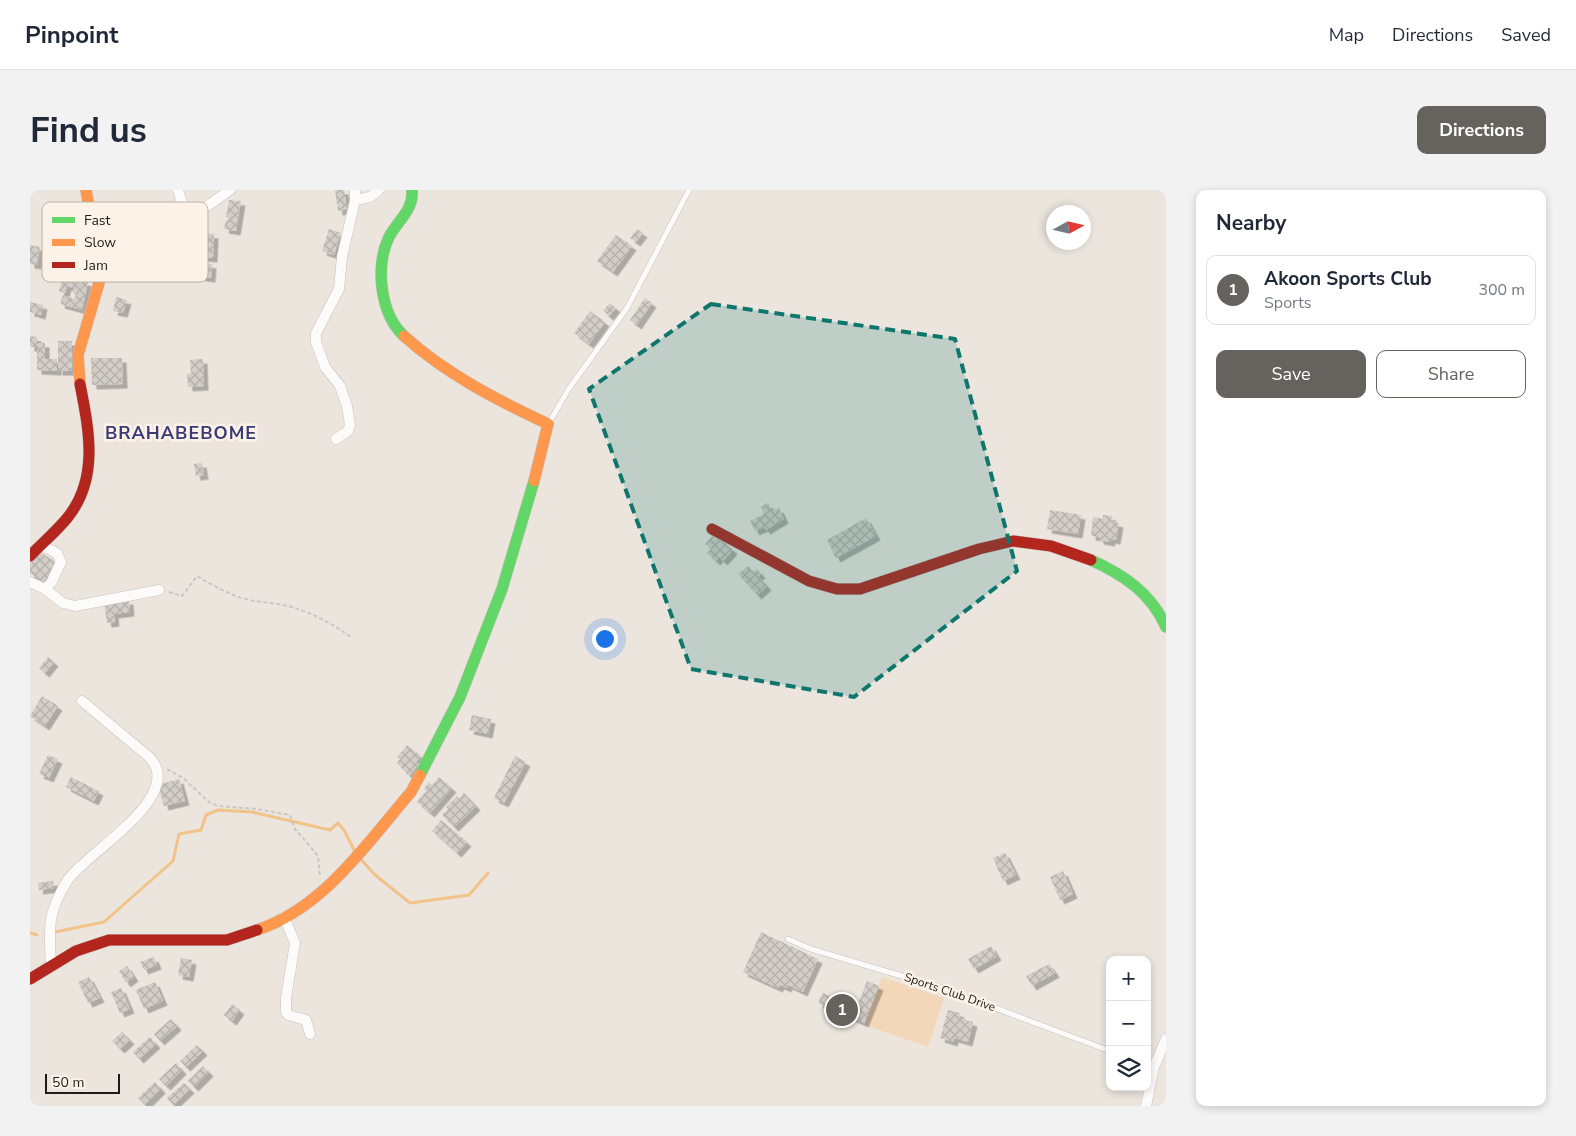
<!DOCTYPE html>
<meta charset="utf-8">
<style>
:root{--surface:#fff;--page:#f2f2f3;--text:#1f2937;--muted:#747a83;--line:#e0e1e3;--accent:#66625d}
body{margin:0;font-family:"Nunito Sans",sans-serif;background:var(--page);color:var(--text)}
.controls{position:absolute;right:15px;bottom:15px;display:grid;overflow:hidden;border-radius:10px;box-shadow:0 2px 8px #0003}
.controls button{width:45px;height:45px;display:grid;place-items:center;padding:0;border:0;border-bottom:1px solid var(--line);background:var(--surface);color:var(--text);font:25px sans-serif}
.compass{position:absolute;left:1016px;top:15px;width:45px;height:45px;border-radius:50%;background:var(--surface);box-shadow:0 2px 8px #0003;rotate:82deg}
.scale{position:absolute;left:15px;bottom:12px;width:75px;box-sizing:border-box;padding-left:5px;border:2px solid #1f1c17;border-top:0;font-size:14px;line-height:18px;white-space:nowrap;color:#1f1c17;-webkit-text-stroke:4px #fdf2e7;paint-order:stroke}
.you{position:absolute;left:574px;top:448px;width:18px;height:18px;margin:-12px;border:4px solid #fff;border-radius:50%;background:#1a73e8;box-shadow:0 0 0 8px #1a73e833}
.badge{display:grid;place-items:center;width:32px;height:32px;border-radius:50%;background:var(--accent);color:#fff;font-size:16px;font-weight:700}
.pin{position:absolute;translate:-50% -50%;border:2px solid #fff;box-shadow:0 1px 5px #0006}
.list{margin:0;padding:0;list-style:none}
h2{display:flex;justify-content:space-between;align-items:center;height:65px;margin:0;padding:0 20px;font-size:21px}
h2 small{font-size:16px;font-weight:400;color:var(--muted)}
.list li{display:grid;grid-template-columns:32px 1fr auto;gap:15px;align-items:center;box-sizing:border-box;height:70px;margin:0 10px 10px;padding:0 10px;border:1px solid var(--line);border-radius:10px}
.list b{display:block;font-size:19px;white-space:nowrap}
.list p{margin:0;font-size:16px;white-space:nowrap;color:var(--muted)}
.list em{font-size:16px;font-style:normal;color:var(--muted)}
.actions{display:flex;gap:10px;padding:15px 20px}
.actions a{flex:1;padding:11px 0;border:1px solid var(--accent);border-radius:10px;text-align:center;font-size:18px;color:var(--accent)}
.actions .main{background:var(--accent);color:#fff}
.icon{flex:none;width:28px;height:28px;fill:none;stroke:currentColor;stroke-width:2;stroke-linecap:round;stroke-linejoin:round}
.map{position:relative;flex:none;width:1136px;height:916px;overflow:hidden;border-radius:10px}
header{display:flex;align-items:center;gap:30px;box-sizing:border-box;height:70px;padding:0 25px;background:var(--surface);border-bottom:1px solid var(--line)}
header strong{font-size:24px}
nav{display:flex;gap:28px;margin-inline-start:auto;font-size:18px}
.intro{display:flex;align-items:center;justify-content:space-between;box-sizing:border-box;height:120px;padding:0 30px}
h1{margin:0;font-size:35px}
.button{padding:12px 22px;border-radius:10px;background:var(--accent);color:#fff;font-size:18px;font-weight:700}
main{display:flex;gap:30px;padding:0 30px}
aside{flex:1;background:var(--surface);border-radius:10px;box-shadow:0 2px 8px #0003}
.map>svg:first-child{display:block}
.garden{fill:#f3d7b9}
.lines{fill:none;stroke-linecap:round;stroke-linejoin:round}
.stream{stroke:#f2c389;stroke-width:3}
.building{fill:url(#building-cross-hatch);filter:url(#shadow)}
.lane-casing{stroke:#c7c2bc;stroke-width:6}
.street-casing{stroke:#c7c2bc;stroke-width:11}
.fast-casing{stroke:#c7c2bc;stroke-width:12}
.slow-casing{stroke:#c7c2bc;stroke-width:12}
.jam-casing{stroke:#c7c2bc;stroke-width:12}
.path{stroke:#c9c7c4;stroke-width:2;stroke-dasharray:4 2.5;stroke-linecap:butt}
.lane{stroke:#fcfbfa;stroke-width:5}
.street{stroke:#fcfbfa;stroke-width:10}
.fast{stroke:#63d668;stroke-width:11}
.slow{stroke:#ff974d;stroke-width:11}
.jam{stroke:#b3261e;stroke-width:11}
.marked{fill:#0f766e;fill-opacity:0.2;stroke:#0f766e;stroke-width:4;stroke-dasharray:10 6;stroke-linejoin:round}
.labels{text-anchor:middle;stroke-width:5;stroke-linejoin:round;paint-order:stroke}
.street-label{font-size:12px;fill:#1f1c17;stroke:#fdf2e7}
.district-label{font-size:18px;font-weight:bold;letter-spacing:1px;fill:#393b77;stroke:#fdf2e7}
.key{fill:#fdf2e7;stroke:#bab2a9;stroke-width:1}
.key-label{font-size:14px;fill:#1f1c17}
</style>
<header>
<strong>Pinpoint</strong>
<nav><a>Map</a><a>Directions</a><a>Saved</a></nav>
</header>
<div class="intro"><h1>Find us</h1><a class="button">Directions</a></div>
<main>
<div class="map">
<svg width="1136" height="916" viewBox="0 0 1136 916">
<defs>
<pattern id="building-cross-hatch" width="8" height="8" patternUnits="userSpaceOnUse" patternTransform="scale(1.25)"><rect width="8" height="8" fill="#d2cdc7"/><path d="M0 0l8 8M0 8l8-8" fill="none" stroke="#b4afaa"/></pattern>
<filter id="shadow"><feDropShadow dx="4.5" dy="4.5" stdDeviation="0" flood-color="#0004"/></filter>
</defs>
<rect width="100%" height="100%" fill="#ebe5de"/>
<path class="garden" d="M852,787l62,21 -16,49 -63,-22z"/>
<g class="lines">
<g class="stream">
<path d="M329,667l15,17 36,29 59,-8 19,-22"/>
<path d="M25,742l49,-10 69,-61 6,-27 22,-4 5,-15 12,-5 34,2 78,18 8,-7 6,7 11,22"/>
<path d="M0,743l7,2"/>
</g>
</g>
<g class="building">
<path d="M305,0h9l3,19 -9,2z"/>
<path d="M199,10l12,1 -5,30 -12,-2 2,-9h2l1,-3h-3z"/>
<path d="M299,39l12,4 -7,22 -12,-4z"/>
<path d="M607,39l6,4 -7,9 -6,-4z"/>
<path d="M174,43l10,1 -1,24 -11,-1z"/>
<path d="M586,45l16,11 -19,26 -16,-11z"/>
<path d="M0,55l10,2 -3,18 -7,-1z"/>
<path d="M173,73l9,1 -1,14 -10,-1z"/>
<path d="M33,86l25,6 -6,28 -22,-6 3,-9 11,4 2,-5 -3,-1 1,-5 -7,-2 -2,7 -6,-2z"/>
<path d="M86,107l11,3 -4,13 -10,-2z"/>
<path d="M615,108l7,5 -15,22 -7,-5z"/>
<path d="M0,112l13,3 -2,10 -11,-3z"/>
<path d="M580,113l6,5 -7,8 -6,-5z"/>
<path d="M560,121l15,11 -16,22 -15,-11z"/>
<path d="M0,146l7,1v6h8v16h12v12l-20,-1v-23h-7z"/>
<rect x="28" y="151" width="14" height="30"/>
<path d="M61,168h31l1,26 -31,1z"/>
<path d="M173,169l1,27 -16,1 -1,-13 4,-1 -1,-13z"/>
<path d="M172,273l2,12 -8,1 -2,-12z"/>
<path d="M738,313l4,8 7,-3 5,11 -18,11 -2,-3 -9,4 -5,-10 14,-7 -3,-7z"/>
<path d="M1020,320l31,5 -3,19 -31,-5z"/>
<path d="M1073,325l9,1 -1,5 8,2 -3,17 -5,-1 -1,3 -11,-2v-3l-8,-1 2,-19 10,2z"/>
<path d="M836,328l10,18 -40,22 -9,-18z"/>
<path d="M685,343l18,17 -10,11 -4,-4 -3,4 -9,-8 4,-4 -6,-5z"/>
<path d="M8,361l18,11 -12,20 -14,-9v-10z"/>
<path d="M718,376l5,6 4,-3 4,5 -3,2 9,10 -10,9 -19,-21z"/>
<path d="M99,410l1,12 -16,2 1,8 -8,1 -3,-20z"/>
<path d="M18,467l6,5 -9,11 -6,-5z"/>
<path d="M12,506l16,10 -13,20 -15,-10z"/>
<path d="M442,525l19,4 -3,15 -19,-4z"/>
<path d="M377,555l14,11 -5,6 3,2 -10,12 -12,-13 3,-4 -3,-2z"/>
<path d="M18,565l10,4 -9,19 -10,-4z"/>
<path d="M485,566l11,6 -22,41 -10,-5z"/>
<path d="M41,587l28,14 -5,10 -28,-14z"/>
<path d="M409,587l13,11 -22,25 -13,-11 9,-11 -2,-2 5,-7 3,3z"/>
<path d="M149,589l6,22 -21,5 -6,-21z"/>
<path d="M434,603l12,13 -22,21 -12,-12 6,-6 -2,-2 11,-11 2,3z"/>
<path d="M411,630l26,22 -10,11 -25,-22z"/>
<path d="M975,663l11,22 -13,6 -10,-23z"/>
<path d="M1033,681l10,23 -13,6 -10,-23z"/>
<path d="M23,691l1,7 -15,2 -1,-7z"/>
<path d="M731,742l57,27 -15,33 -15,-7 -1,3 -7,-3 -2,3 -35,-16z"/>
<path d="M961,756l6,10 -23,13 -6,-10z"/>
<path d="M124,767l3,8 -13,5 -4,-8z"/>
<path d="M151,768l11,2 -3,17 -11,-2z"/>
<path d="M1019,774l6,9 -23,13 -6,-10z"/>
<path d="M97,776l7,11 -8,6 -7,-12z"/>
<path d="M59,787l11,21 -12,5 -10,-21z"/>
<path d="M837,791l12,5 -15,37 -46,-20 5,-10 34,14z"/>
<path d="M125,792l8,19 -19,8 -8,-19z"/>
<path d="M91,798l9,21 -10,4 -9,-21z"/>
<path d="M202,814l8,6 -8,11 -8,-6z"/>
<path d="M918,820l12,3 -1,5 14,4 -5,20 -14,-4 -1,4 -13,-4z"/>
<path d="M141,829l6,7 -17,15 -6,-7z"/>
<path d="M92,842l8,8 -10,9 -8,-8z"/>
<path d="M120,847l6,7 -17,15 -6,-7z"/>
<path d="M167,855l6,6 -17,16 -6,-6z"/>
<path d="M146,873l6,7 -16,16 -7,-7z"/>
<path d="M173,876l6,6 -15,15 -6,-6z"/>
<path d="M125,892l6,7 -16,16 -7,-7z"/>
<path d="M154,893l6,6 -17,16 -6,-7z"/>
</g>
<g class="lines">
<g class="lane-casing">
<g id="lane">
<path d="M519,233l19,-33 59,-82 62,-118"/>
<path d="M758,749l23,10 131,39 168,63"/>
</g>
</g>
<g class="street-casing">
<g id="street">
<path d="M148,0l9,29"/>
<path d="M325,10l15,-3 9,-7"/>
<path d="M71,86l33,-18 96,-68"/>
<path d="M306,249l12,-8 2,-6 -3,-19 -7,-20 -15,-19 -9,-25v-9l23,-44 3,-32 13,-57v-10"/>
<path d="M0,392l15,7 6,-6 10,-21 -4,-9 -17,-8"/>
<path d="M15,399l18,14 12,3 84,-16"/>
<path d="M254,727l11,26 -9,55v14l2,3 18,5 4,14"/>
<path d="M21,775c-2,-37 -4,-51 16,-84 18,-28 121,-85 82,-124l-67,-56"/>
<path d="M1116,916l8,-39 12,-28"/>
</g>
</g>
<g class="fast-casing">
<g id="fast">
<path d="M374,146c-24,-22 -29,-70 -15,-99 9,-17 25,-27 23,-47"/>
<path d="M1061,370c33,15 60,33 75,67"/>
<path d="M390,585l40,-78 42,-108 32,-108"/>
</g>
</g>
<g class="slow-casing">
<g id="slow">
<path d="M374,146c42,38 93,64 144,88l-14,57"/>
<path d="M50,194l-2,-29 23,-79 -15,-86"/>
<path d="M227,740c67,-22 110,-87 154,-138l9,-17"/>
</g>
</g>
<g class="jam-casing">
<g id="jam">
<path d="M682,339l97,52 28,8h23l119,-40 34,-8 38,5 40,14"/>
<path d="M0,366c12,-13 27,-25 38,-39 31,-39 21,-87 12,-133"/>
<path d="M0,789l46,-28 33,-11h118l30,-10"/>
</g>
</g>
<g class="path">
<path d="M139,402l13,4 15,-20c17,10 34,20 53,24 13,3 26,3 38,6 23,6 43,17 63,31"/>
<path d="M137,579l16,9 26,24 9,4 39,3 33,6 5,14 23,27 2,21"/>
</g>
<use href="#lane" class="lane"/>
<use href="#street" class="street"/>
<use href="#fast" class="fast"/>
<use href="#slow" class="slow"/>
<use href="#jam" class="jam"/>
</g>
<path class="marked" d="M681,114l244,35 62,232 -163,126 -163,-28 -102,-280z"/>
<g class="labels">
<g class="street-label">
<text transform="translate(920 802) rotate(19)" y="4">Sports Club Drive</text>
</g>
<g class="district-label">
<text x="151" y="249">BRAHABEBOME</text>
</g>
</g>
<rect x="12" y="12" width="166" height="80" rx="8" class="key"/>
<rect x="22" y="27" width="23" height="6" fill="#63d668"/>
<rect x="22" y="49" width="23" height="7" fill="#ff974d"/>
<rect x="22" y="72" width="23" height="6" fill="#b3261e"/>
<g class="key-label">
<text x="54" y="35">Fast</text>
<text x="54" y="57">Slow</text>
<text x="54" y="80">Jam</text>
</g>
</svg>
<div class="controls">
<button>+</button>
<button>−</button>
<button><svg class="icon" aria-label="layers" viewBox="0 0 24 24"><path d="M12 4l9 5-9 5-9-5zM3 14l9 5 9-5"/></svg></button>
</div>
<svg class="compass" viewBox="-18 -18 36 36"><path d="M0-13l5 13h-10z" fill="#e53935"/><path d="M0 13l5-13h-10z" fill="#747a83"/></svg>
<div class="scale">50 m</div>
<div class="you"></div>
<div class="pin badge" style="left:812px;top:820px">1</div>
</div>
<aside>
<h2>Nearby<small></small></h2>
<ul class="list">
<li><span class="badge">1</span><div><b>Akoon Sports Club</b><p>Sports</p></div><em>300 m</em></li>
</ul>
<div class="actions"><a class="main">Save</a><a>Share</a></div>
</aside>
</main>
